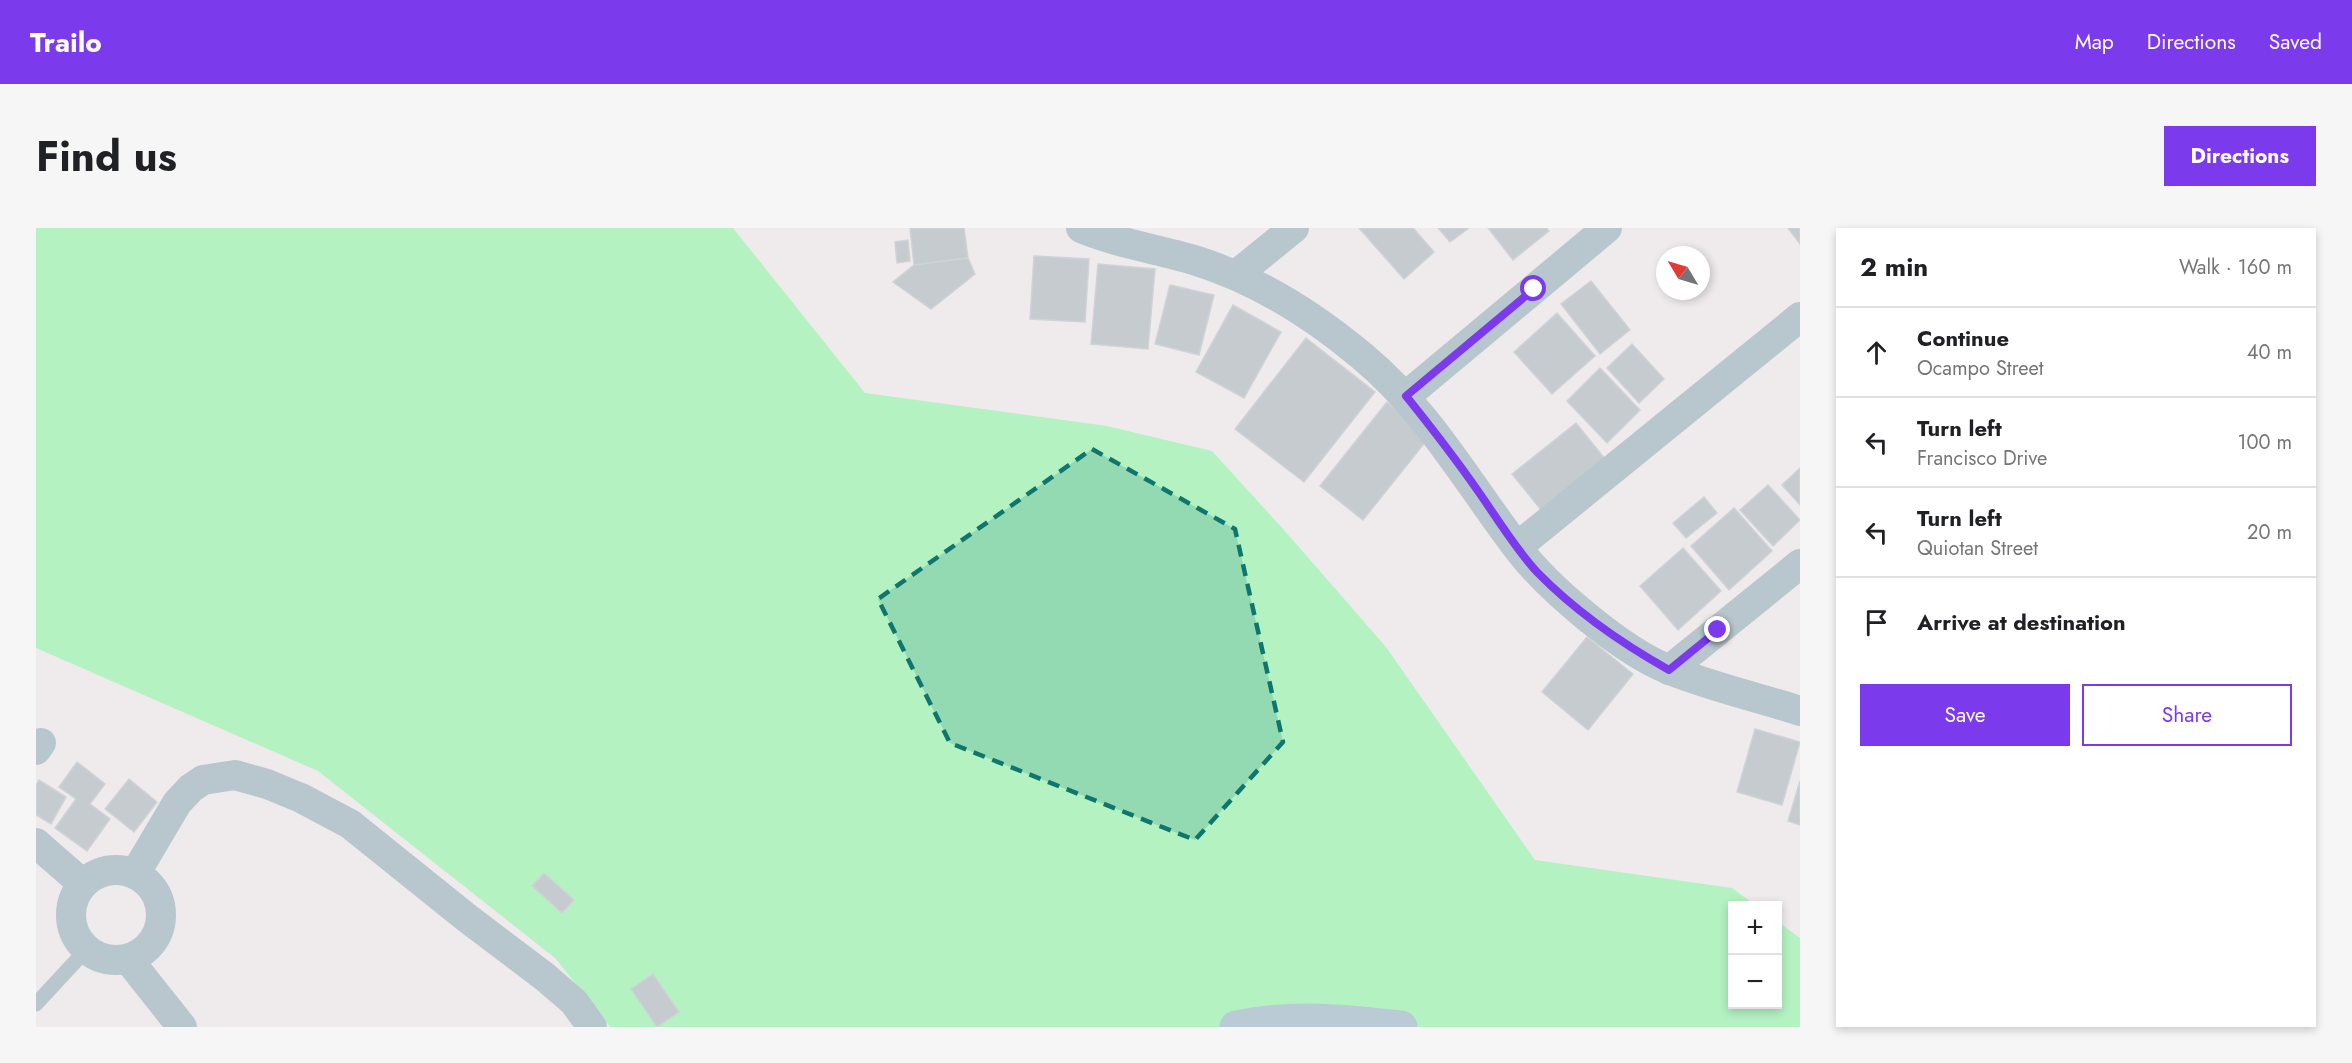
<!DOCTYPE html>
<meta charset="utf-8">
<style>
:root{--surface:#fff;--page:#f6f6f6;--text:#202124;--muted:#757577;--line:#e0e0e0;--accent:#7c3aed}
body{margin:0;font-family:Jost,sans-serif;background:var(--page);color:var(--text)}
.controls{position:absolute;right:18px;bottom:18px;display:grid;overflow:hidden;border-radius:0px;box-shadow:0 3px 9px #0003}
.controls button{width:54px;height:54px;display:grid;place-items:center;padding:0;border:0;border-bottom:2px solid var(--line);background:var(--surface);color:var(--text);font:30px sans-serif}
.compass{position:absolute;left:1620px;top:18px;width:54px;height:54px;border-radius:50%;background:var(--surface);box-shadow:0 3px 9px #0003;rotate:308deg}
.stop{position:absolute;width:18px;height:18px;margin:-14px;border:4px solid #7c3aed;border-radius:50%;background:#fff}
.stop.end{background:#7c3aed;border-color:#fff;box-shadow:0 2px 6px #0008}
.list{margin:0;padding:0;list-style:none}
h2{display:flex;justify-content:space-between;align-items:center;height:78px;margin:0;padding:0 24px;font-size:26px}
h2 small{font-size:20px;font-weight:400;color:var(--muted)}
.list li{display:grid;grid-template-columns:39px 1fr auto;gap:18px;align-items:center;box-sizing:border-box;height:90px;padding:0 24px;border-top:2px solid var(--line)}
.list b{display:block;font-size:22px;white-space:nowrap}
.list p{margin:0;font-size:20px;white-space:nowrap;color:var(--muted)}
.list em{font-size:20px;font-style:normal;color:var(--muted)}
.actions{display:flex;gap:12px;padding:18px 24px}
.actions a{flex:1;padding:14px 0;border:2px solid var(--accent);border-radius:0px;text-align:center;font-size:21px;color:var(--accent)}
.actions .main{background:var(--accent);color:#fff}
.icon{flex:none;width:33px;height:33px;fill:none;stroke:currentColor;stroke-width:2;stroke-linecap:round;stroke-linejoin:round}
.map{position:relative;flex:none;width:1764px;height:799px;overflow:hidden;border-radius:0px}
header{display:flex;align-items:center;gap:36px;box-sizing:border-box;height:84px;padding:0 30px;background:var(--accent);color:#fff}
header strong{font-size:28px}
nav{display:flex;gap:33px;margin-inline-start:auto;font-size:21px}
.intro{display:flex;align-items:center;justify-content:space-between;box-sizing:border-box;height:144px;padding:0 36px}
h1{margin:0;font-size:42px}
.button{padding:15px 27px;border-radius:0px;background:var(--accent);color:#fff;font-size:21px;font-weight:700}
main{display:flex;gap:36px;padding:0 36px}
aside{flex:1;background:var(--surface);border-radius:0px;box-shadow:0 3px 9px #0003}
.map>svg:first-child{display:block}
.green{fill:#b4f2c2}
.building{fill:#c5cbcf;stroke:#cfd3d8;stroke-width:1.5}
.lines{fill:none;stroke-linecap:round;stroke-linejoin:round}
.lane{stroke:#b8c7cd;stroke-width:15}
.street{stroke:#b8c7cd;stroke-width:30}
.secondary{stroke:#bacbd5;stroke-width:33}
.route{stroke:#7c3aed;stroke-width:8}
.marked{fill:#0f766e;fill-opacity:0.2;stroke:#0f766e;stroke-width:4.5;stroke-dasharray:12 8;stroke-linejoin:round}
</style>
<header>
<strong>Trailo</strong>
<nav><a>Map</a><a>Directions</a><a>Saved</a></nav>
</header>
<div class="intro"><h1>Find us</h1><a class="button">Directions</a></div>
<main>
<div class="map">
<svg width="1764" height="799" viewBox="0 0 1764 799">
<rect width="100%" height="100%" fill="#efebec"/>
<path class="green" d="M0,0h697l132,165 242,33 105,25 72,79 102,117 149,213 197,28 23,17 -23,1v98h46v-82l22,16v89h-1190l-55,-69 -237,-187 -282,-123z"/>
<g class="building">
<path d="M874,0h54l4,30 -54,7z"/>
<path d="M1323,0h54l21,24 -30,27z"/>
<path d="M1402,0h31l-19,14z"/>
<path d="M1452,0h58l3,3 -36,29z"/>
<path d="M1752,0h12v16z"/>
<path d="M872,12l2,21 -13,2 -2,-21z"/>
<path d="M998,28l55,3 -4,63 -55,-3z"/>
<path d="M932,30l7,16 -44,35 -38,-27 21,-17z"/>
<path d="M1062,36l57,5 -7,80 -57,-5z"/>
<path d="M1555,53l39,49 -30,24 -39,-50z"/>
<path d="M1134,57l44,10 -15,60 -44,-11z"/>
<path d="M1197,77l48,27 -37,66 -48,-26z"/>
<path d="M1521,85l38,43 -43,38 -38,-42z"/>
<path d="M1270,110l69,54 -71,90 -69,-53z"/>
<path d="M1596,116l32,35 -25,24 -32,-35z"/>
<path d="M1564,140l40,42 -33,33 -40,-42z"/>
<path d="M1351,174l43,34 -67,84 -43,-34z"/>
<path d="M1540,195l29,36 -64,51 -29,-36z"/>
<path d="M1764,240v37l-18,-20z"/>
<path d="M1732,257l32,35 -27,26 -33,-36z"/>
<path d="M1668,269l13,16 -31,25 -13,-15z"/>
<path d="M1698,280l38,43 -43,39 -38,-44z"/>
<path d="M1647,320l38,43 -43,39 -38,-44z"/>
<path d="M1551,409l46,37 -45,56 -46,-38z"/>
<path d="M1719,501l45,13 -18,63 -45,-13z"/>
<path d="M41,534l28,22 -15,20 20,15 -23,32 -32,-23 21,-29 -17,-12z"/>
<path d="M93,551l28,23 -23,30 -29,-23z"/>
<path d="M3,552l27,17 -15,27 -15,-9v-30z"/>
<path d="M1764,553v44l-12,-4z"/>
<path d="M508,645l30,27 -12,13 -30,-27z"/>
<path d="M617,746l26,38 -22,15 -26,-38z"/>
</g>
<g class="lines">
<path class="lane" d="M0,776l50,-54"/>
<g class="street">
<path d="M1045,0c35,15 76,21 113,32 62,19 119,55 168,96 65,54 104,124 154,190 30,41 107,106 154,124 42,17 87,27 130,41"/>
<path d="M1200,47l58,-47"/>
<path d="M1370,168l201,-168"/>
<path d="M1481,319l283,-230"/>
<path d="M1633,442l131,-106"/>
<path d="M0,522l5,-7"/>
<path d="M0,615l47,41"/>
<circle cx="80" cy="687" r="45"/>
<path d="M99,646l42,-71 14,-15 12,-8 32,-5 32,9 34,14 49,26 117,94 78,59 29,25 18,25"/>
<path d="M92,731l54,68"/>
</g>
<path class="secondary" d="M1200,799c54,-12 111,-6 165,0"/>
</g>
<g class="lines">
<path class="route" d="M1498,61l-128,107c25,31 49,62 72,95 19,27 36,56 59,81 38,39 84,71 132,98l49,-40"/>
</g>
<path class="marked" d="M1056,221l143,80 48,213 -88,98 -245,-97 -72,-144z"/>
</svg>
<div class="controls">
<button>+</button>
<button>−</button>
</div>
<svg class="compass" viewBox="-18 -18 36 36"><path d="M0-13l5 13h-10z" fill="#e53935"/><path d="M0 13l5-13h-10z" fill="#757577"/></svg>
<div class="stop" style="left:1498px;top:61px"></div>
<div class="stop end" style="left:1682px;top:402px"></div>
</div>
<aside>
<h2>2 min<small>Walk · 160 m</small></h2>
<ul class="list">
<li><svg class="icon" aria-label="ahead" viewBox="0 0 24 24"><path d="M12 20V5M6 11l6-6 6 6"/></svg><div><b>Continue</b><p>Ocampo Street</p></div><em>40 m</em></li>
<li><svg class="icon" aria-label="left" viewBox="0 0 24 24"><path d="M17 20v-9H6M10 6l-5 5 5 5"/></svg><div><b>Turn left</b><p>Francisco Drive</p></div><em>100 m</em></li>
<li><svg class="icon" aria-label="left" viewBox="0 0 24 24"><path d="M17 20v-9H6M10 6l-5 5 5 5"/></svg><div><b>Turn left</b><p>Quiotan Street</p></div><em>20 m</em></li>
<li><svg class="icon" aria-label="arrive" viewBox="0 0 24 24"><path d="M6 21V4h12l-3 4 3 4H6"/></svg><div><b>Arrive at destination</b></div></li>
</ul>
<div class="actions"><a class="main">Save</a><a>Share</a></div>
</aside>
</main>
